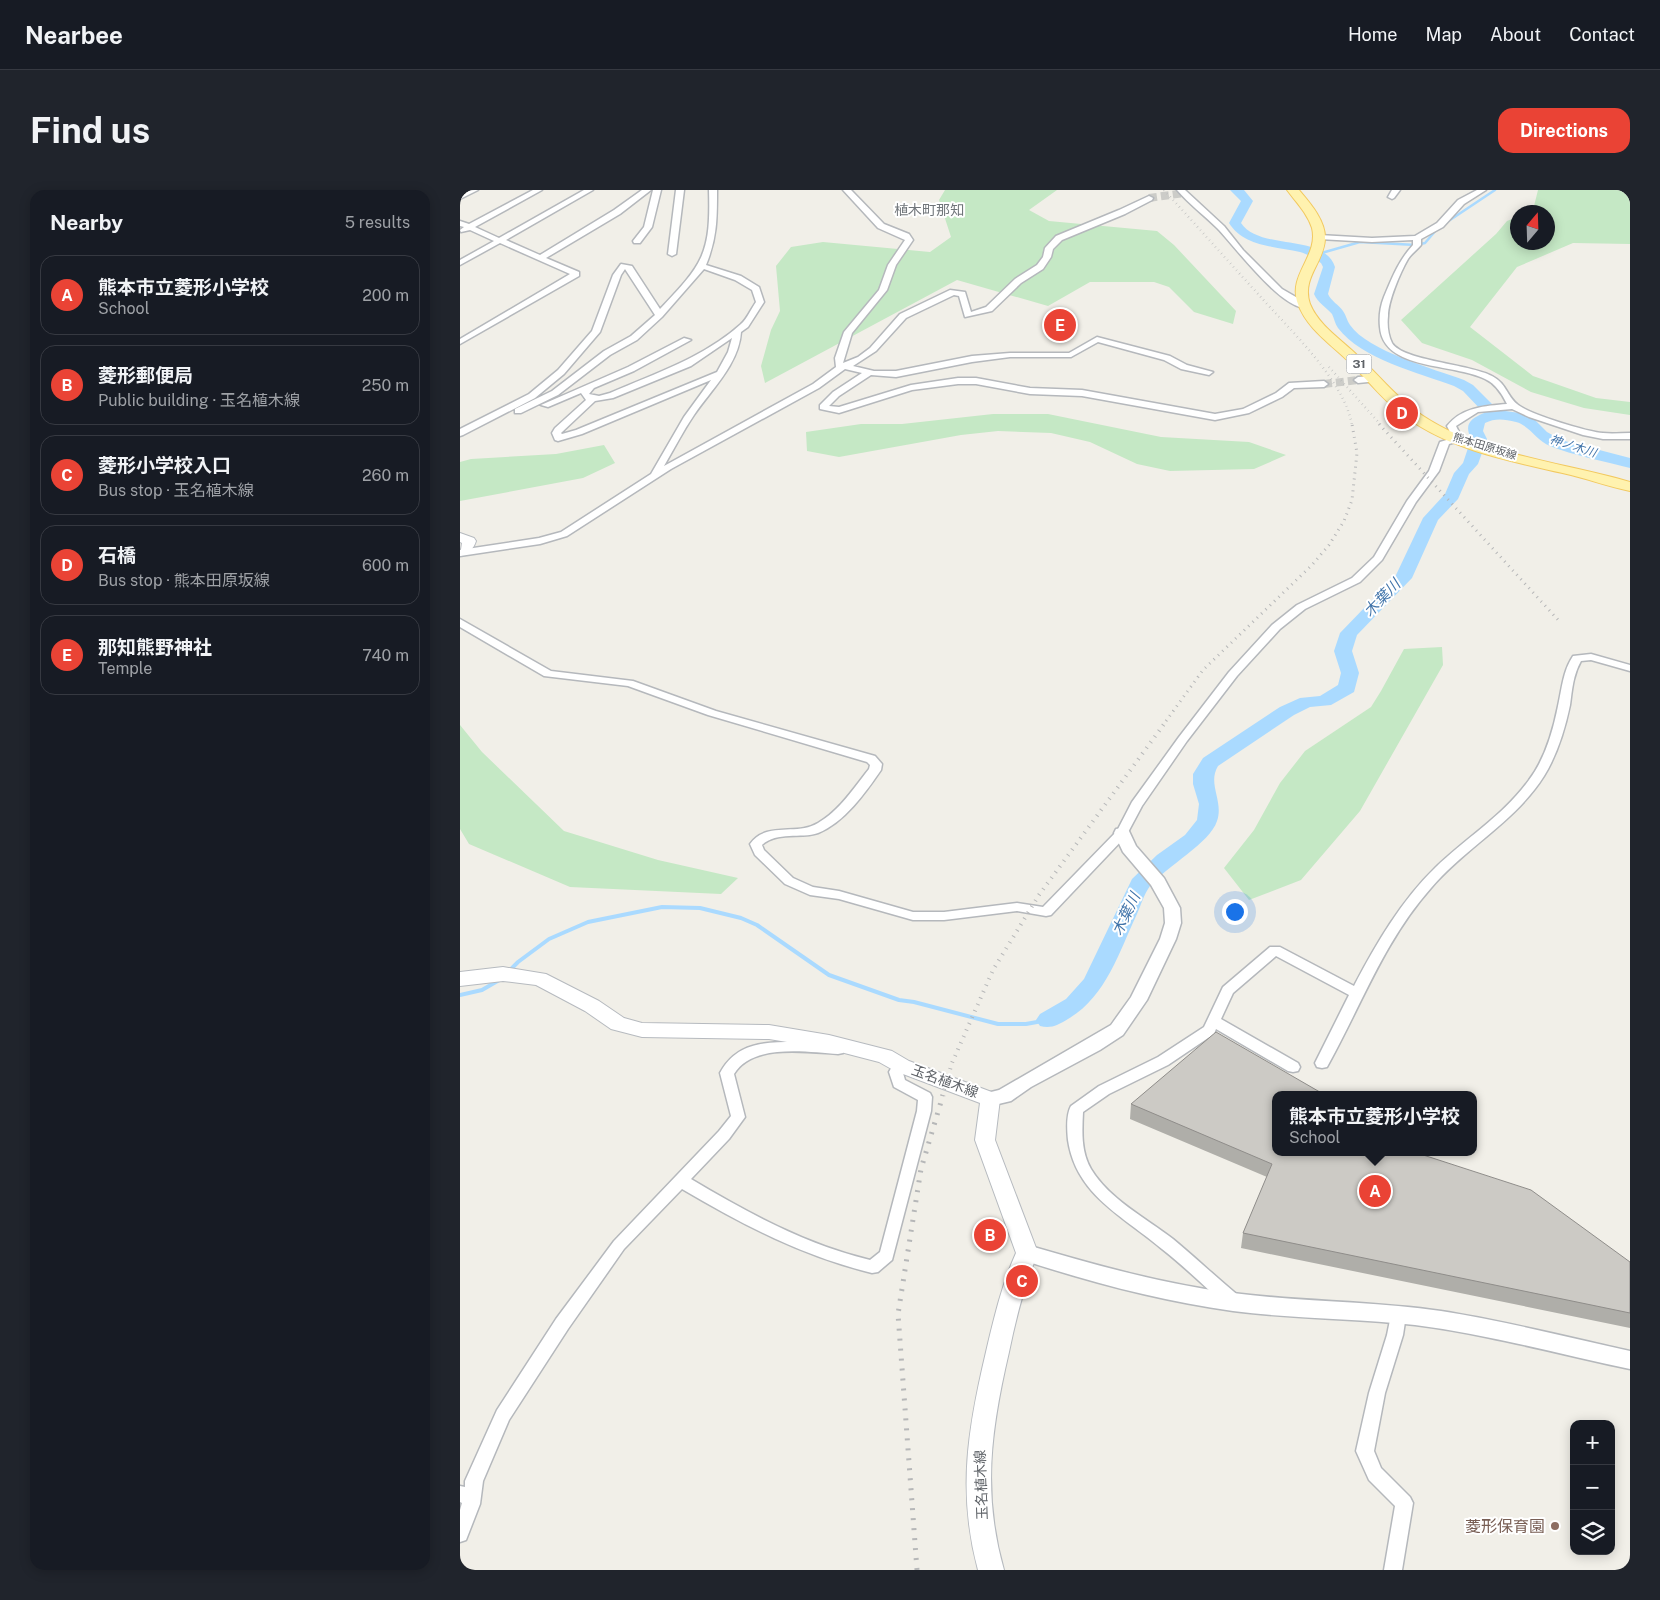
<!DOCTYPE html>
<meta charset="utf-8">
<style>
:root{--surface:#171b24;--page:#20242c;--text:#f1f3f6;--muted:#9ea1a6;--line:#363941;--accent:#ea4335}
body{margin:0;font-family:"Public Sans","Noto Sans JP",sans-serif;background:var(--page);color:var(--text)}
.controls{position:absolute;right:15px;bottom:15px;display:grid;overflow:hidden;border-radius:10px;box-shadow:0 2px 12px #0003}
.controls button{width:45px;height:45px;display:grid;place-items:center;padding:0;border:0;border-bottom:1px solid var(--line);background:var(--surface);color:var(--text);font:25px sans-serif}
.compass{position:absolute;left:1050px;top:15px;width:45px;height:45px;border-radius:50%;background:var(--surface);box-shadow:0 2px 12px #0003;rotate:19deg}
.you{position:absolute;left:774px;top:721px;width:18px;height:18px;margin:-12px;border:4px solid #fff;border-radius:50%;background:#1a73e8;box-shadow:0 0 0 8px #1a73e833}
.badge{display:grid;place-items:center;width:32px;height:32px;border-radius:50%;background:var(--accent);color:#fff;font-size:16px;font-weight:700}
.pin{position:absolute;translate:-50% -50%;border:2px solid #fff;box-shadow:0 1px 5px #0006}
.popup{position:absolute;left:812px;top:901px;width:205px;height:65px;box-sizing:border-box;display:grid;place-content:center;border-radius:10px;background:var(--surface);filter:drop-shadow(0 1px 4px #0005);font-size:16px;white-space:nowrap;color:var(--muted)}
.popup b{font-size:19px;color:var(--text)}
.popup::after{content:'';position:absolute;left:50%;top:100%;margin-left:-10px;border:10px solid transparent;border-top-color:var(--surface)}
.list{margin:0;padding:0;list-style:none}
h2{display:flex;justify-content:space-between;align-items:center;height:65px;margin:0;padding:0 20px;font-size:21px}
h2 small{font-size:16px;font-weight:400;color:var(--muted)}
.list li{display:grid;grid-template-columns:32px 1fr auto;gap:15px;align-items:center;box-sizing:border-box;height:80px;margin:0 10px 10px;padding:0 10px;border:1px solid var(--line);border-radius:15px}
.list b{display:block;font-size:19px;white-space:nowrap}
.list p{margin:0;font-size:16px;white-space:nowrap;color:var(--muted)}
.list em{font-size:16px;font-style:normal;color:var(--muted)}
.icon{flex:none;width:28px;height:28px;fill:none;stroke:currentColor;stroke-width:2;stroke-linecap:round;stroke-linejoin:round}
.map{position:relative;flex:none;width:1170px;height:1380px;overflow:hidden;border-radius:15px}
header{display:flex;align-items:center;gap:30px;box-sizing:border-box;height:70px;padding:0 25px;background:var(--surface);border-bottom:1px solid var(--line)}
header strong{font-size:24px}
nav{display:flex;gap:28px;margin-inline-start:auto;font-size:18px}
.intro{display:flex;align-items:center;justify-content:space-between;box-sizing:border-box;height:120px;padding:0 30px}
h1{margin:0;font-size:35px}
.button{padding:12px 22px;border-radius:15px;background:var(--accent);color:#fff;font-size:18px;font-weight:700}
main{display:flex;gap:30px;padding:0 30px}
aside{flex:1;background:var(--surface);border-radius:15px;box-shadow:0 2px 12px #0003}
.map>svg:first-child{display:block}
.green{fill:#c5e8c5}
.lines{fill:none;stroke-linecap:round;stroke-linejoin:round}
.stream-far1{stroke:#aadaff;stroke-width:2.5}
.stream{stroke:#aadaff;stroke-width:4}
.river{fill:#aadaff;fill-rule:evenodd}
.minor-tunnel{stroke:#ccccc8;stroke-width:8;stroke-dasharray:8 4;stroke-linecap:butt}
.minor-casing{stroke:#b5b8bc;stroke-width:3}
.tertiary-casing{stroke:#b5b8bc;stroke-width:3}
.secondary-casing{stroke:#b6babf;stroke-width:2}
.primary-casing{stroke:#f2c960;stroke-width:2}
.minor{fill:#fff;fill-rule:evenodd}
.tertiary{fill:#fff;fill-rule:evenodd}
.secondary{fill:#fff;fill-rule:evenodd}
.primary{fill:#fff2af;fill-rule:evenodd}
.rail-far3{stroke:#b6b7b8;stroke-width:2.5;stroke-dasharray:0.5 4;stroke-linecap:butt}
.rail-far2{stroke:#b6b7b8;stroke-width:3;stroke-dasharray:1 5;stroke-linecap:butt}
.rail-far1{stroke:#b6b7b8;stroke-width:4;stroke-dasharray:1 6;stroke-linecap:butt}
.rail{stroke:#b6b7b8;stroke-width:5;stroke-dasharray:2 8;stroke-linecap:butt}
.wall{fill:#afaea9}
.shaded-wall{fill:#8f8d8a}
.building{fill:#cccac5;stroke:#8f8d8a}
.education-dot{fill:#8d6e63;stroke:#fff;stroke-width:2}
.labels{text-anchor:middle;stroke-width:4;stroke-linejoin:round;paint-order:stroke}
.far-street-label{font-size:11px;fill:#5f6368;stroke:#fff}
.shield{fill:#fff;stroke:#8f9295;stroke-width:1}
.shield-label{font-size:12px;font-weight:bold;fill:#5f6368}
.far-water-label{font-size:12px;font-style:italic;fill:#4174aa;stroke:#fff}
.far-quarter-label{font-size:14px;fill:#70757a;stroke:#fff}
.street-label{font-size:14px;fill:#5f6368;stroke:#fff}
.water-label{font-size:15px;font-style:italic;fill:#4174aa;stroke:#fff}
.near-education-label{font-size:16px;fill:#785e54;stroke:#fff;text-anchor:end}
</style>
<header>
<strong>Nearbee</strong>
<nav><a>Home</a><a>Map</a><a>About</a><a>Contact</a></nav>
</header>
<div class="intro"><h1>Find us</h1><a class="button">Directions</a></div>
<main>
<aside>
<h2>Nearby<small>5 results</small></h2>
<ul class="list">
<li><span class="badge">A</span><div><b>熊本市立菱形小学校</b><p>School</p></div><em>200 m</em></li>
<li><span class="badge">B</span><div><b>菱形郵便局</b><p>Public building · 玉名植木線</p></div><em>250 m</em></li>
<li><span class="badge">C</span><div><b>菱形小学校入口</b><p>Bus stop · 玉名植木線</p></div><em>260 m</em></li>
<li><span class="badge">D</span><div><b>石橋</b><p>Bus stop · 熊本田原坂線</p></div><em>600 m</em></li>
<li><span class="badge">E</span><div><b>那知熊野神社</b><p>Temple</p></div><em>740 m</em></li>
</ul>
</aside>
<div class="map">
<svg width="1170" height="1380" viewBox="0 0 1170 1380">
<rect width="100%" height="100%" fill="#f1efe8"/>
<g class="green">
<path d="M485,0h112l-28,20 20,11 108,10 17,14 62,66 -3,13 -39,-12 -25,-25 -15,-5h-64l-42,24 -91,-26 -192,103 -4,-17 10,-36 9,-19 -4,-45 15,-19 32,-5 107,10 21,-15 -12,-37z"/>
<path d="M1078,0h92v54l-57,-1 -56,24 -47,60 63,49 63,22 34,4v13l-46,-7 -53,-16 -59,-32 -50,-17 -21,-23 95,-86 11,-13 10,-4 1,25h30v-30h-20l5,-2z"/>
<path d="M533,224h55l113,23 88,5 37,13 -32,14 -84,2 -33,-7 -47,-22 -39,-9 -53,-2 -37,4 -122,22 -32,-6 -1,-19 55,-8h41z"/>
<path d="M144,255l11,18 -32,15 -123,23v-39l11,-3 85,-5z"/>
<path d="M982,457l1,18 -83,146 -59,69 -52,20 -25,-32 30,-38 26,-47 25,-32 66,-44 10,-16 23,-42z"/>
<path d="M0,535l22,27 82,79 94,29 80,18 -17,16 -151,-7 -101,-43 -9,-15z"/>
</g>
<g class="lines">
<g class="stream-far1">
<path d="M987,32l48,-32"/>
<path d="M858,64l42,-12 56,3 9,-2 12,-14"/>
</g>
<g class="stream">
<path d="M48,782l10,-10 31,-23 39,-17 74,-15 38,1 41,10 16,7 72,50 70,25 15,2 84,22h28l22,-4"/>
<path d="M0,805l22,-5 19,-11"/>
</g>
<path class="river" d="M770,0h14l9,11 -12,22c18,28 83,10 94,44l-7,27c3,7 11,11 15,17 3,4 4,10 7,14 18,26 84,44 114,55l9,5 25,25 22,3 14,6 13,13 14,8 69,18v10c-23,-6 -58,-13 -80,-22 -13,-5 -21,-21 -34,-24 -12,-3 -21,-4 -31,1l-2,8 4,8 -9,25 -9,10 -11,25 -20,21 -26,58 -55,57 -5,16 7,22 -5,19 -23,13 -21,2 -16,8 -76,51c-11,18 6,35 -1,55 -7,22 -50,45 -67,65 -6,8 -9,19 -13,28 -18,38 -31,83 -69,105 -10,6 -17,10 -28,7l-4,-6 4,-6 26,-15 18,-20 48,-100 25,-24 28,-20 12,-15 2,-16 -6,-20v-10l10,-16 77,-51 20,-9 20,-2 18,-11 3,-12 -7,-22 6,-18 56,-58 27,-57 22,-24 9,-21 9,-10 8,-24c-7,-15 -1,-20 13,-26l-21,-22 -9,-5c-35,-13 -93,-27 -116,-58 -3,-4 -4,-10 -6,-14 -6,-7 -14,-11 -18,-20l9,-27 -2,-4c-7,-4 -13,-9 -21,-11 -25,-6 -56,-5 -71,-29l12,-22z"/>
<g class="minor-tunnel">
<path d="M689,8l35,-5"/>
<path d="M864,194l34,-4"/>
</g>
<g class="minor-casing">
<g id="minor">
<path d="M9,0h9l-18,9v-5z"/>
<path d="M73,0h9l-67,37 24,11 85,-48h9l-87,50 34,15 74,-45 28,-20h9l-31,24 -74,44 33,14v4l-119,68v-5l110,-65 -70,-31 -40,22v-5l34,-19 -24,-11 -9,2 -1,-2 4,-3 -4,-1v-5l9,3z"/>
<path d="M193,0h8l-9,37 -12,16h-6l-1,-2 11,-14z"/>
<path d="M216,0h8l-8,64 -4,2 -4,-2z"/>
<path d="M249,0h8c0,29 0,48 -11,75l35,11 18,11 5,15 -16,25 -7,5c-2,32 -30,58 -47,83 -11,16 -20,34 -30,51l149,-82 23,-17 -1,-9 9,-26 35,-42 9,-25 17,-25 -27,-12 -35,-38h8l33,34 25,10 4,6 -17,25 -9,25 -35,43 -9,30 15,-6 12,-9 30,-34 50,-24 15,2 6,20 15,-5 29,-28 22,-14 6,-8 2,-9 11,-12 63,-26 30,-14 4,2 -1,2 -27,14 -63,26 -9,9 -2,8 -8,12 -22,14 -29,28 -27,6 -6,-21 -5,-1 -48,23 -30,33 -23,15 21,5h22l76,-15 38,-3h59l28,-16 73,19 17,9 26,7 -4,3 -28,-6 -17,-9 -66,-18 -27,15h-61l-38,5 -76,15 -25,-2 -32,21 -10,10 10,1 72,-22 47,-7h18l54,10 52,2 133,24 28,-5 33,-16 13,-10 35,-2 4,3 -4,3 -30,1 -12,9 -33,16 -34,7 -133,-24 -52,-2 -54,-10h-18l-46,6 -73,23 -19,-4v-4l13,-13 29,-19 -17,-4 -26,19 -148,81 -104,67 -27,8 -80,12v-6l79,-12 22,-6 90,-58 33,-57 27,-37 -129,54 -24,7 -3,-1 -3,-7 3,-5 31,-28 -5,-7 -33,14 -7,-2 87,-38 56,-29 7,2 -57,31 -40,17 -5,6 10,2 11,-3c46,-20 93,-35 131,-69 6,-5 10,-15 15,-22l-4,-12 -17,-10 -31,-11 -42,48 -25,23 -27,15 -52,40 -37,18h-6v-4l37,-18 52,-40 27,-15 24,-21 -30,-46 -4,6 -21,57 -36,42 -29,24 -72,37 -3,1v-7l69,-35 29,-24 34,-39 21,-56 8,-11 11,2 28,43c43,-45 51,-55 49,-119zM272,148l-4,14 -11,20 -141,58 -14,4 -1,-1 34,-32 18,-3 78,-32z"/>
<path d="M717,0h8l39,36 19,24 39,39 26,15v4c-26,3 -74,-63 -91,-80 -13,-13 -28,-24 -40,-38z"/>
<path d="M932,0h8l-6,8 -2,1 -4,-2z"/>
<path d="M1017,0h9l-22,14 -21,23 -22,12v6c-4,5 -10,9 -13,14 -8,14 -20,42 -20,57 -1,9 0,19 4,27 11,18 78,21 100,33 14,7 15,20 25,28 11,10 71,28 86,29 9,1 18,0 27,0v6h-27l-20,-4 -54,-18 -17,-8 -34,3 -22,14 7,14 -14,4 -10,27 -23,31 -34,58 -22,22 -55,27 -25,20 -43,47 -50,65 -45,65 -16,30 -75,79 -5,1 -29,-5 -73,9h-31l-74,-21 -29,-4 -25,-11 -30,-29 -5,-11c16,-23 47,-8 68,-21 21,-12 36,-35 51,-54l1,-4 -3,-3 -159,-47 -80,-29 -84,-10 -84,-49v-8l91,52 82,10 83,30 159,45 7,8 -1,6c-15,22 -37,53 -63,63 -17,6 -41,-2 -56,12l2,5 29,28 20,9 26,4 74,21h31l73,-9 26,4 74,-76 15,-29 47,-65 50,-65 43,-47 25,-20 55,-27 22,-21 33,-56 22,-30 11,-29 13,-4 -6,-12c15,-19 38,-20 60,-22 -5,-10 -11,-20 -22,-25 -31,-16 -102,-8 -105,-52 -1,-10 0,-20 4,-30 8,-19 15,-37 29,-52v-5l-41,2 -53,-3 -4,-2 4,-2 53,3 43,-2 22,-13 21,-23z"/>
<path d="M915,186l4,3 -1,2 -20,2 -4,-3 4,-3z"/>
<path d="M1131,464l39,11v6l-39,-11 -10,1c-8,14 -9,29 -11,44 -5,24 -13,50 -26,71 -29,46 -78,71 -113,112 -47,53 -70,118 -104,179l-5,1 -5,-1 -2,-4 34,-68 -73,-39 -43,37 -12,26 77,44 2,4 -2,4 -5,1 -5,-1 -72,-42 -2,5 -46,31 -59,29 -26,18c-1,20 -2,40 8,57 18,30 55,49 82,70 23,19 44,39 67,58l2,5 -2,5 -6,2 -6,-2c-22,-19 -43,-40 -66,-58 -39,-33 -86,-54 -94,-109 -1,-10 -2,-25 3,-34l28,-20 59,-29 46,-30 19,-40 47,-40h10l74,39c22,-42 47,-85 81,-118 31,-30 69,-53 94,-88 16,-21 24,-49 29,-74 4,-18 5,-35 15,-50z"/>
<path d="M340,852l38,2 5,1 2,4 -2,4 -5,1c-31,-2 -85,-11 -104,20l11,43 -16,22 -38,40c57,34 114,65 179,81l10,-8 37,-141 1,-11 -24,-13 -5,-15c4,-8 8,-14 17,-11l2,4 -5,8 2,7 25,13 2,4 -1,14 -39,149 -14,12 -6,1c-69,-17 -129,-48 -190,-84l-58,60 -56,80 -59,91 -26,61 -3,23 -14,36 -6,2v-32l2,-7 -2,-1v-16l5,1v-6l32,-71 59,-91 58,-78 105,-110 12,-15 -11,-43c17,-32 47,-31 80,-31z"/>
<path d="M938,1118l6,2 2,5 -3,20 -18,58 -11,58 7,17 29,29 3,6 -11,67h-18l11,-64 -26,-26 -13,-29 13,-58 18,-58 5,-25z"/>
</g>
</g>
<g class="tertiary-casing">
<g id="tertiary">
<path d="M662,638l6,1 8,17 28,32 16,30 1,15 -5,16 -29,61 -24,35 -23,15 -69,37 -20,14 -21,5 -7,-2 -2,-5 2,-5 16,-4 112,-65 20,-28 29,-58 5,-16 -1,-15 -13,-23 -28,-33 -9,-19 2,-4z"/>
<path d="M567,1055c68,20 136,39 206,48 69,9 139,8 208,18 64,10 126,26 189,40v18c-72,-15 -143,-35 -215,-44 -61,-7 -122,-6 -182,-14 -72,-10 -144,-29 -213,-52l-3,-6 3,-6z"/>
</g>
</g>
<g class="secondary-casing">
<g id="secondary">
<path d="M0,343l14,5 2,3c-2,8 -9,13 -16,15l2,-13 -2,-1z"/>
<path d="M43,777l43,7 53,27 25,17 18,5 127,2 60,10 63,16 17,10 88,33 3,5 -5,41 43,113c-14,32 -22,65 -29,99 -18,77 -27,141 -5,218h-26c-21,-78 -10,-142 8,-218 8,-34 16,-68 30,-99l-41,-113 5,-37 -85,-32 -16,-9 -50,-13 -60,-10 -127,-2 -31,-8 -26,-18 -49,-26 -33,-4 -43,5v-14z"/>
</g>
</g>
<g class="primary-casing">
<path id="primary" d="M827,0h12c11,13 27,31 26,49 -1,24 -24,39 -15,65 9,22 32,36 48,52 20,18 36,39 58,55 58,43 146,51 214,71v9c-20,-4 -39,-11 -59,-16 -55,-13 -116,-23 -164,-57 -22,-15 -38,-37 -57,-55 -18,-18 -43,-34 -52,-59 -11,-29 21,-48 14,-76 -5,-15 -16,-26 -25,-38z"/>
</g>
<use href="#minor" class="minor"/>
<use href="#tertiary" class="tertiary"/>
<use href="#secondary" class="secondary"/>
<use href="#primary" class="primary"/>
<g class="rail-far3">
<path d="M704,0c32,35 63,70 95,105 30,34 85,85 93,130"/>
<path d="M869,177l52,58"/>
</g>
<g class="rail-far2">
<path d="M919,234l181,198"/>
<path d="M706,531l37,-51 109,-105 17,-20 15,-24 8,-21 5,-47 -5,-29"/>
</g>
<path class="rail-far1" d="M482,906l10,-33 41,-93 46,-75 128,-175"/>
<path class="rail" d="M457,1380l-19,-256 23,-145 22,-74"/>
</g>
<g class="wall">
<path d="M588,131h24l-7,10 -17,-2z"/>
<path d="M671,914l145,48 354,110v66l-389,-80 2,-15 24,-56 -137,-58z"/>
</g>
<path class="shaded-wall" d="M612,123v8l-7,10v-8z"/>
<g class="building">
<path d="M596,121l16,2 -7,10 -17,-2z"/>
<path d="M756,842l109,63h-49v57h138l117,38 99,72v51l-387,-80 29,-69 -141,-60z"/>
</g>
<circle class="education-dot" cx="1095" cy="1336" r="5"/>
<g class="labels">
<g class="far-street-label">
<text transform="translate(1025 256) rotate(17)" y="4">熊本田原坂線</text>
</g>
<rect class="shield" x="886.5" y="164.5" width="25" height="19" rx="4"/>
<g class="shield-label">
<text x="899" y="178">31</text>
</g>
<g class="far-water-label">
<text transform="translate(1113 256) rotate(18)" y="4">神ノ木川</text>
</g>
<g class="far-quarter-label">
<text x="469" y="25">植木町那知</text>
</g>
<g class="street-label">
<text transform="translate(485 891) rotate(20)" y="5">玉名植木線</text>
<text transform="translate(521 1295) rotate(-92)" y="5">玉名植木線</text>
</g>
<g class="water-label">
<text transform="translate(922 408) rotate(-46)" y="5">木葉川</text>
<text transform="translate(666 724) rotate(-64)" y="5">木葉川</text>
</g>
<g class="near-education-label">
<text x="1085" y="1342">菱形保育園</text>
</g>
</g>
</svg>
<div class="controls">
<button>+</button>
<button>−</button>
<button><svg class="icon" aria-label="layers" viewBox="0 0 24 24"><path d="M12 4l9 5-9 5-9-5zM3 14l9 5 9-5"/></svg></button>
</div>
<svg class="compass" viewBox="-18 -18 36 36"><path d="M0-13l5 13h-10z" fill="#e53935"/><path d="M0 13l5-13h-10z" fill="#9ea1a6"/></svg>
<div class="you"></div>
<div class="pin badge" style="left:915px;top:1001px">A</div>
<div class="popup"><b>熊本市立菱形小学校</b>School</div>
<div class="pin badge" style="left:530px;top:1045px">B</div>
<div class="pin badge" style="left:562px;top:1091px">C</div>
<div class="pin badge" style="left:942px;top:223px">D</div>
<div class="pin badge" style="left:600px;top:135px">E</div>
</div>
</main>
